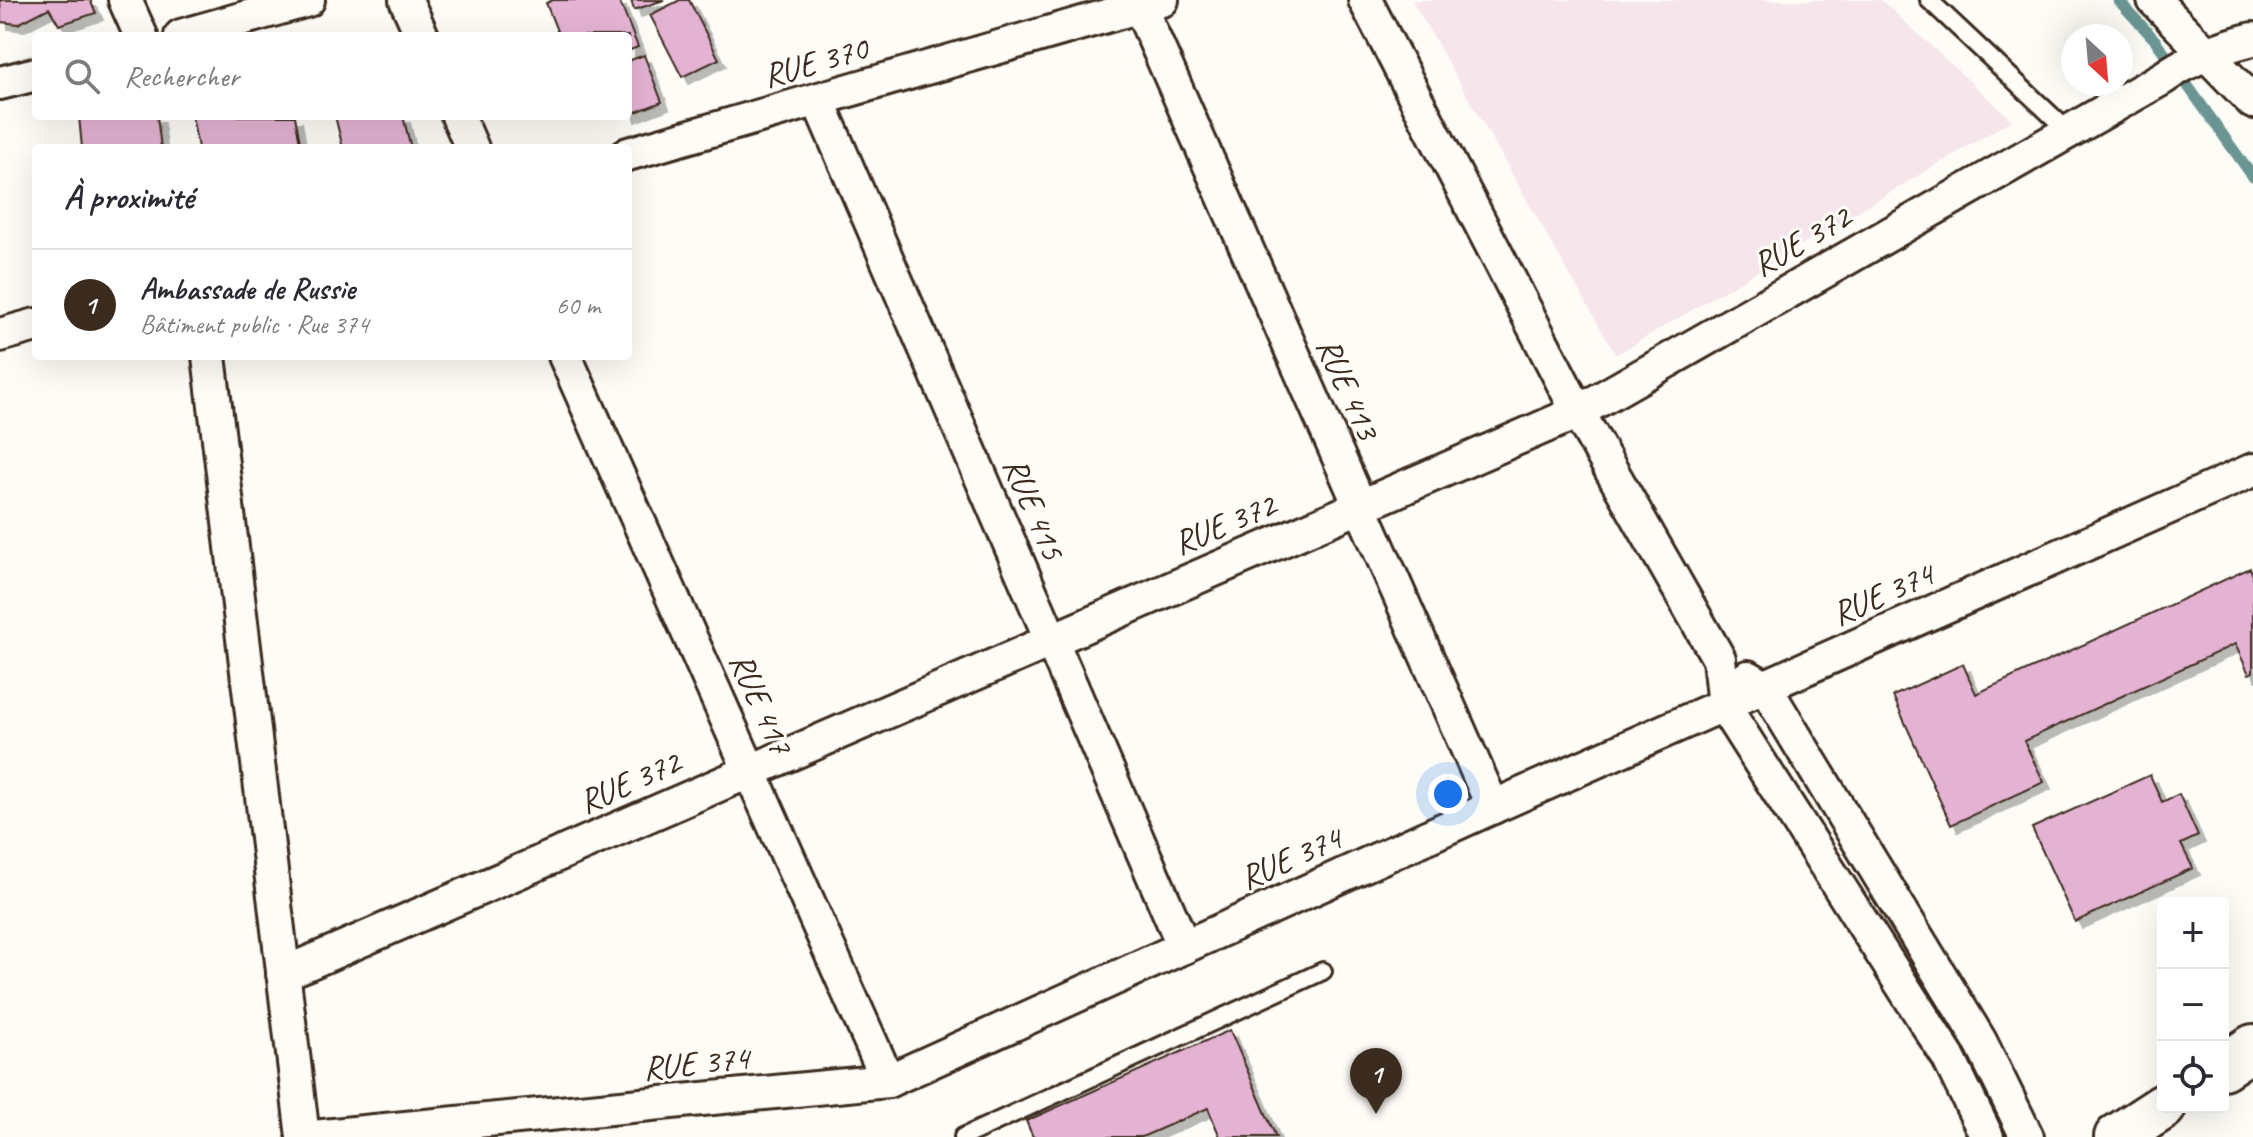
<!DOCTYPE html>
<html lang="fr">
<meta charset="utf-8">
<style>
:root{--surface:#fff;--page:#f7f7f7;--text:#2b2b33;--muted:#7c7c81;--line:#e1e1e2;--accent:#3b2a1e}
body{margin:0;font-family:Caveat,sans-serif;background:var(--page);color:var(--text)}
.controls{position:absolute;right:24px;bottom:24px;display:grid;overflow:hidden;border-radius:8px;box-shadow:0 8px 32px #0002}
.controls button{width:72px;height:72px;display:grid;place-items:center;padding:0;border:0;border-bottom:2px solid var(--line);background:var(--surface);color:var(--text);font:40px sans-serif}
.compass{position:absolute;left:2061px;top:24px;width:72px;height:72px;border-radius:50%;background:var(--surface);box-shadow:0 8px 32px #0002;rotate:154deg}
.you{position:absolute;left:1448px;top:794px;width:28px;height:28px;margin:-20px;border:6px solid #fff;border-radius:50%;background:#1a73e8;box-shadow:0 0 0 12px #1a73e833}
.badge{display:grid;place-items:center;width:52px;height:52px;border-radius:50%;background:var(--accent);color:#fff;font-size:26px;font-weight:700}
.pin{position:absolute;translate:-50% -66px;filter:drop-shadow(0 2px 4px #0008)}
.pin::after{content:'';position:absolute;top:42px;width:28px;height:24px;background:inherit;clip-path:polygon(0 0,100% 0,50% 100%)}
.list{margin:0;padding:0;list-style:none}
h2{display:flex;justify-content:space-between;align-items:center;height:104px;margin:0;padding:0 32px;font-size:34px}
h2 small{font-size:26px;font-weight:400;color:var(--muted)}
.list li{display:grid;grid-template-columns:52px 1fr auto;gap:24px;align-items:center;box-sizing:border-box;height:112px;padding:0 32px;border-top:2px solid var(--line)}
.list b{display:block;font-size:30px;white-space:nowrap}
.list p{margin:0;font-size:26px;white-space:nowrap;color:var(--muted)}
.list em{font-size:26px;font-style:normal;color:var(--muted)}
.icon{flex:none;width:44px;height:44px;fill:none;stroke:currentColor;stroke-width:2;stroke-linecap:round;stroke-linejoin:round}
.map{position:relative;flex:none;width:2253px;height:1137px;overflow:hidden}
.search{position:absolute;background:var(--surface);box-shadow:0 8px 32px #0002;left:32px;top:32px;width:600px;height:88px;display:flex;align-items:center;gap:20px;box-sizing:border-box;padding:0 28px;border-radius:8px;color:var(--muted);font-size:30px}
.panel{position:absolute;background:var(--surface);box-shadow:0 8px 32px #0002;left:32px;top:144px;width:600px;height:216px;border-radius:8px}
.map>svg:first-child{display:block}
.built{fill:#f6e6ec}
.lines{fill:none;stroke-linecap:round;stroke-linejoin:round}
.stream{stroke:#6b9593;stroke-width:11}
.building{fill:#e4b3d3;stroke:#3b2a1e;stroke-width:2;filter:url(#shadow)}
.lane-casing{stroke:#3b2a1e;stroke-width:22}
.street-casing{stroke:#3b2a1e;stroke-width:38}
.secondary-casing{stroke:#3b2a1e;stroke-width:50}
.lane{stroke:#fdfcf7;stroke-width:16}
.street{stroke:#fdfcf7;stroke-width:32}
.secondary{stroke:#fdfcf7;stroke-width:44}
.labels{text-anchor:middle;stroke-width:6;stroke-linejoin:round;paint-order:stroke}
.street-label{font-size:34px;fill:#3b2a1e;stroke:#fdfcf7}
</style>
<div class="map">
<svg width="2253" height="1137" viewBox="0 0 2253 1137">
<defs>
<filter id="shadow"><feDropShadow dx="7" dy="7" stdDeviation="0" flood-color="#0004"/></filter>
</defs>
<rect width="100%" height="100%" fill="#fdfcf7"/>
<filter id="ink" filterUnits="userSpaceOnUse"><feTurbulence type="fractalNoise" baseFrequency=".0125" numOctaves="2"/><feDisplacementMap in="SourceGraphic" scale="16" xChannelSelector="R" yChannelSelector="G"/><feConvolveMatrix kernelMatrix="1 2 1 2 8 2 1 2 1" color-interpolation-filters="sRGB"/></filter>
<g filter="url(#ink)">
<path class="built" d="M1412,0h469l131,120 -396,235z"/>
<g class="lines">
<path class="stream" d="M2118,0l37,40 98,137"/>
</g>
<g class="building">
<path d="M0,0h90l6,13 -37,12 -10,-17 -31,16 -17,-2z"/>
<path d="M553,0h66l19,47 -10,4v-15h-69l-13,-33z"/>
<path d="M631,0h33l-30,10z"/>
<path d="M680,0h9l30,59 -37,18 -32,-62z"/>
<path d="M644,55l18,47 -34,13v-54z"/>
<path d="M79,116h78l4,32h-79z"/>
<path d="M192,116h103l6,32h-103z"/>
<path d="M335,116h68l8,32h-68z"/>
<path d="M2250,568l3,7v97l-4,2 -14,-30 -211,97 20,41 -93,43 -58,-129 70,-32 13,30z"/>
<path d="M2150,775l12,27 17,-8 19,42 -17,8 12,24 -118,54 -43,-94z"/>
<path d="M1230,1030l46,107h-56l-12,-29 -66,29h-109l-7,-16z"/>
</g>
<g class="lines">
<g class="lane-casing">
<g id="lane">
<path d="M1929,0l140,132"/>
<path d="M963,1137l360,-166"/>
</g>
</g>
<g class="street-casing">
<g id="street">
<path d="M125,0l16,36"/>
<path d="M406,0l16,36"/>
<path d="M1137,0l356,807"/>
<path d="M1365,0l213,412 141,247 5,47 224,351 39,80"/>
<path d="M2154,0l99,102"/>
<path d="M181,36l127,-36"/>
<path d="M0,83l36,-9"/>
<path d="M818,100l366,847"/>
<path d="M458,116l14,32"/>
<path d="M628,154l534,-154"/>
<path d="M0,335l36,-10"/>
<path d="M209,356l94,781"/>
<path d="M565,356l323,725"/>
<path d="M1748,677l17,10 215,354 47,96"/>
<path d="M283,974l1295,-562 585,-334c28,-20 57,-31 90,-39"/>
<path d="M313,1137l575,-56 605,-274 760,-337"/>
</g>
</g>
<g class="secondary-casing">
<g id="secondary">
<path d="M2223,1067l30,-20"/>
<path d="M2117,1137l46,-30"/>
</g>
</g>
<use href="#lane" class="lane"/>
<use href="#street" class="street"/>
<use href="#secondary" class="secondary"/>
</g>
</g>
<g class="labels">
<g class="street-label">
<text transform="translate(815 61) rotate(-16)" y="12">RUE 370</text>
<text transform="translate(1801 240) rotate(-30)" y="12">RUE 372</text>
<text transform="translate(1349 388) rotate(66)" y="12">RUE 413</text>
<text transform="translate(1035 508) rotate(67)" y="12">RUE 415</text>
<text transform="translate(1224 523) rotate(-23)" y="12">RUE 372</text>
<text transform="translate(1882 593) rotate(-24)" y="12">RUE 374</text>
<text transform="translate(762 703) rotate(66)" y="12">RUE 417</text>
<text transform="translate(629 781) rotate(-24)" y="12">RUE 372</text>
<text transform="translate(1290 857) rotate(-24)" y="12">RUE 374</text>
<text transform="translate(696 1062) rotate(-6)" y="12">RUE 374</text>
</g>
</g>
</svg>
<div class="controls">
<button>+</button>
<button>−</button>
<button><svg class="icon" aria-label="locate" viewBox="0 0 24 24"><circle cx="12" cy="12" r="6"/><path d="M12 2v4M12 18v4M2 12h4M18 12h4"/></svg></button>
</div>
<svg class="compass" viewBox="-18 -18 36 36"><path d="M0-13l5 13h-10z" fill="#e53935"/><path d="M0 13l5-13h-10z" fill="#7c7c81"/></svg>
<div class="you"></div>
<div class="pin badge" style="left:1376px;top:1114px">1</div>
<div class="search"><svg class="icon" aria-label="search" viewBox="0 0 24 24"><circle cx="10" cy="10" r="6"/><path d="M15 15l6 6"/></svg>Rechercher</div>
<section class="panel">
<h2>À proximité<small></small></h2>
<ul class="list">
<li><span class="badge">1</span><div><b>Ambassade de Russie</b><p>Bâtiment public · Rue 374</p></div><em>60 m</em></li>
</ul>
</section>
</div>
